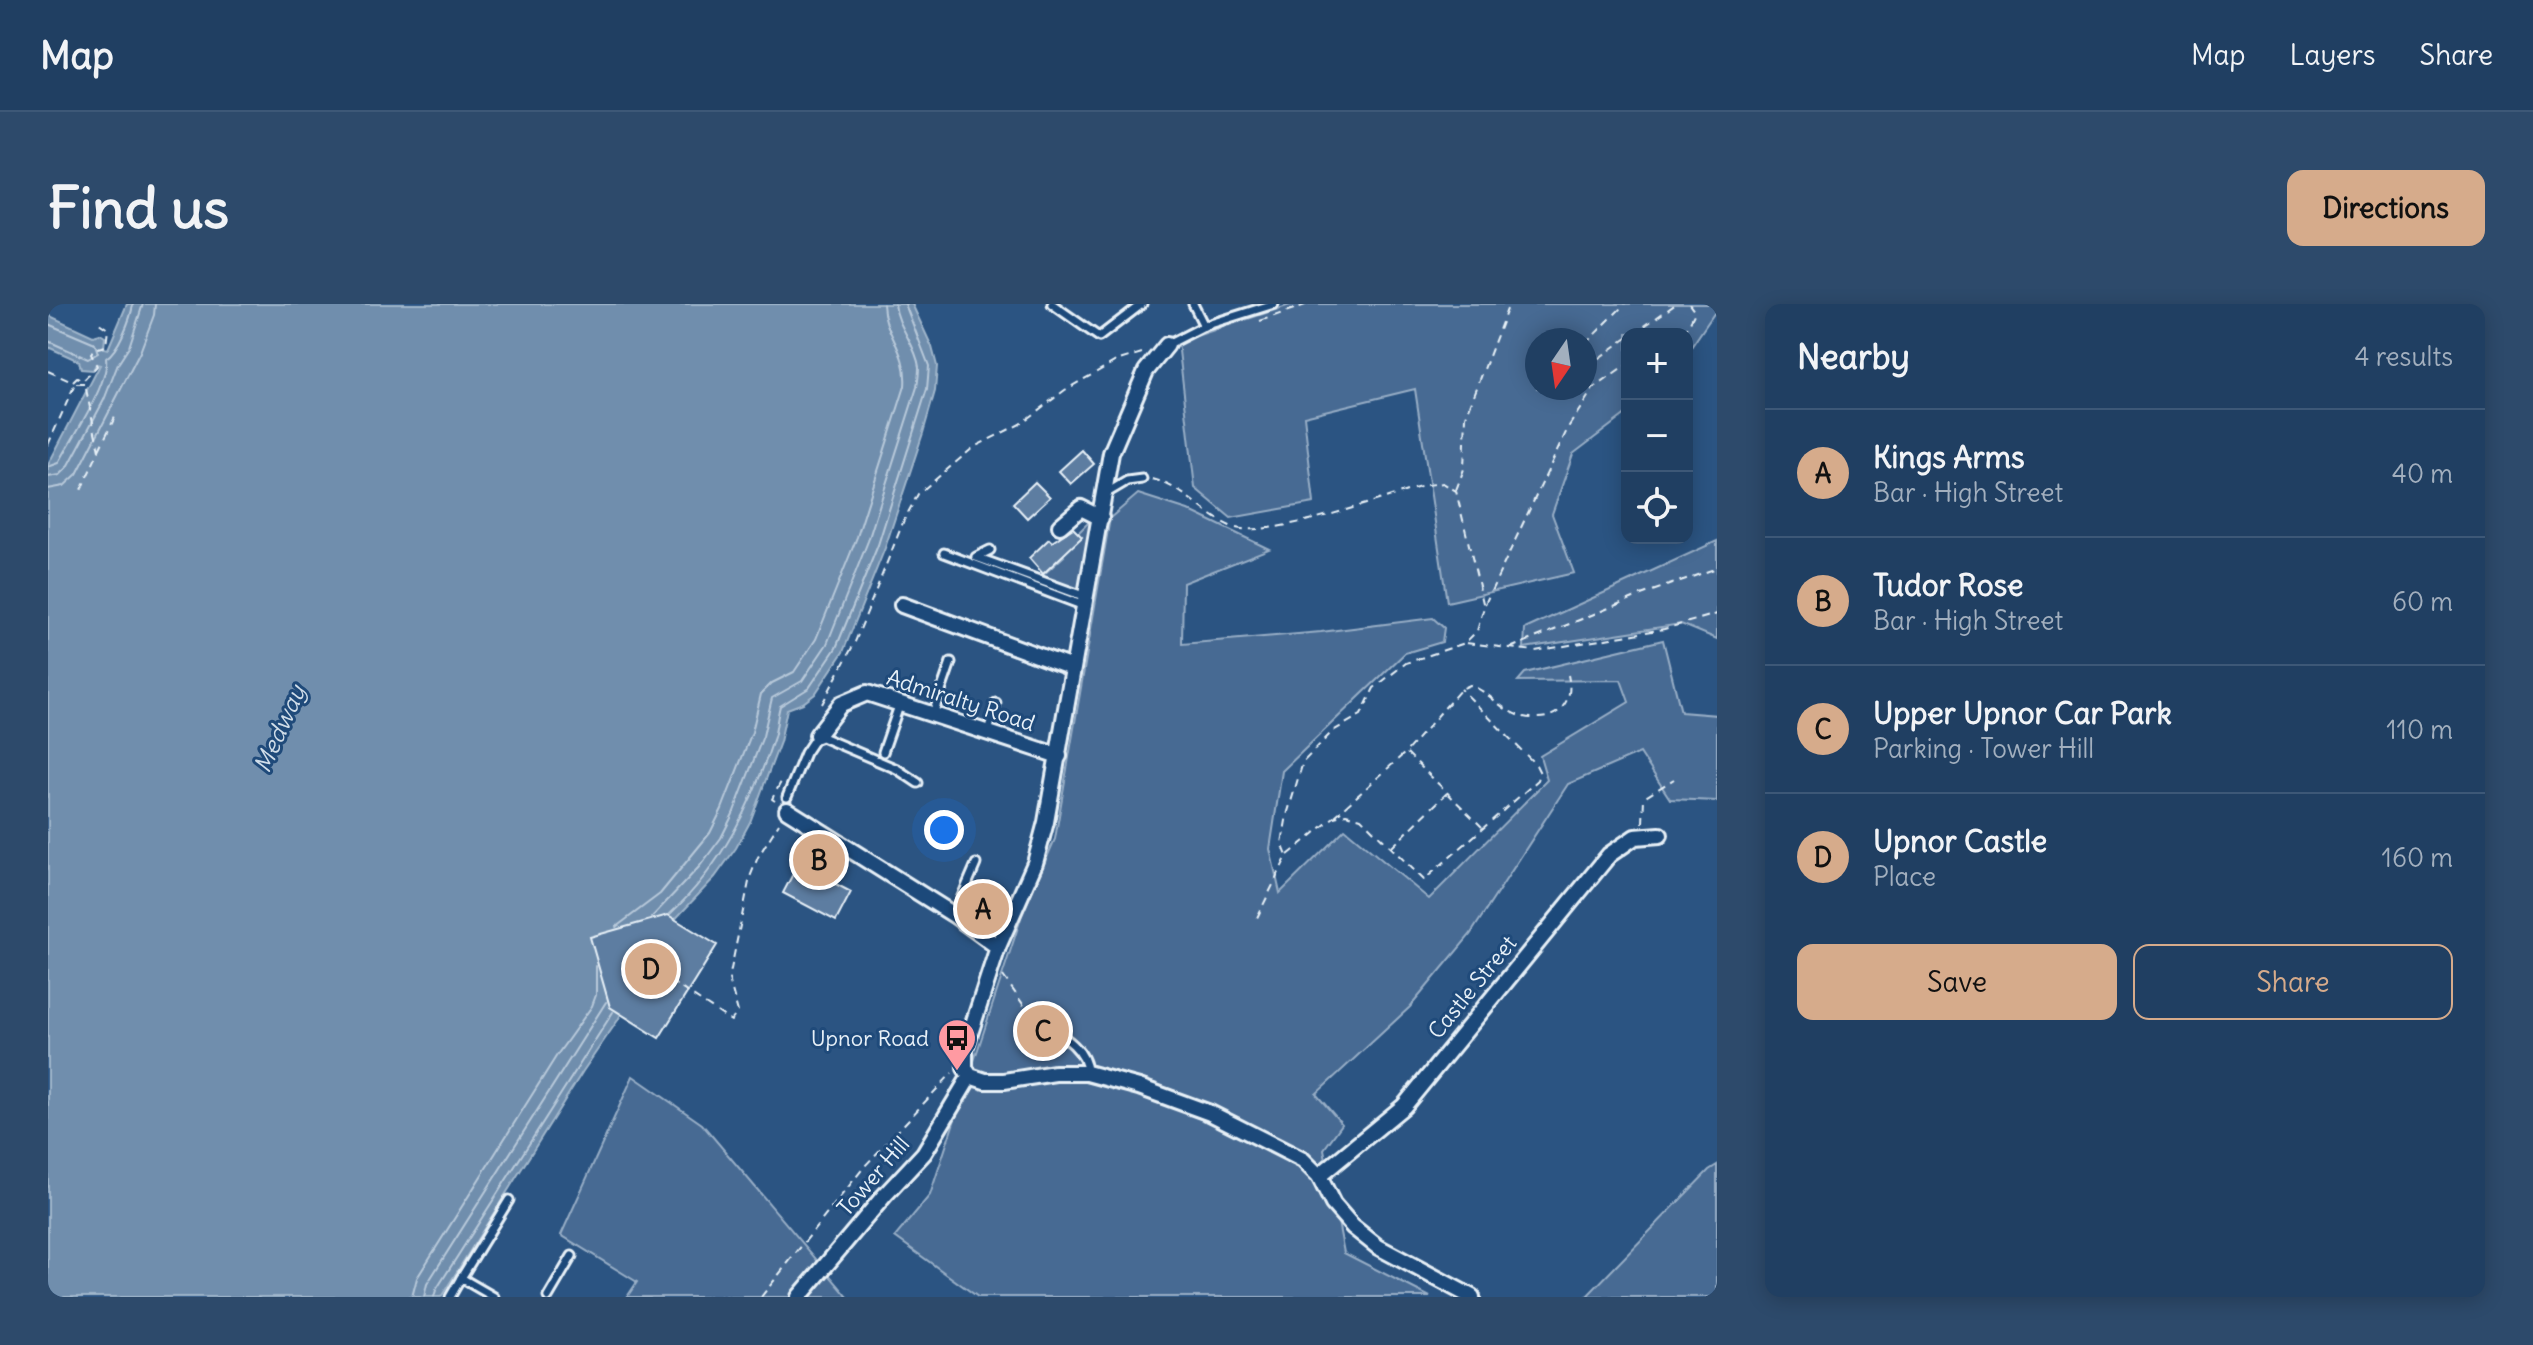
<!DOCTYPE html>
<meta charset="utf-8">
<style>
:root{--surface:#203f62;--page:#2d4a6b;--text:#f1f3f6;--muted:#a2afbe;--line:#3d5877;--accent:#d6ab8b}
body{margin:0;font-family:Delius,sans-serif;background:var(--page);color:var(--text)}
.controls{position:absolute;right:24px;top:24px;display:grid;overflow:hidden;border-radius:16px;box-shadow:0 4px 20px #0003}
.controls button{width:72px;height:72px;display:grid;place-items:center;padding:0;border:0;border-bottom:2px solid var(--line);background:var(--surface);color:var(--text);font:40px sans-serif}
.compass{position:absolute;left:1477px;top:24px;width:72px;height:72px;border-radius:50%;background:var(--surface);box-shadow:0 4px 20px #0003;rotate:193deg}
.you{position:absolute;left:896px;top:526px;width:28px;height:28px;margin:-20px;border:6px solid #fff;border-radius:50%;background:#1a73e8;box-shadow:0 0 0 12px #1a73e833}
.badge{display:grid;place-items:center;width:52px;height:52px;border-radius:50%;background:var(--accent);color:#111;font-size:26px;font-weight:700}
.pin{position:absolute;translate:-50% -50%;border:4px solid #fff;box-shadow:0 2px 8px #0006}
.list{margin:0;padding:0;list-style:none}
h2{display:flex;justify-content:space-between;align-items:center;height:104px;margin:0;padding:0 32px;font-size:34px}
h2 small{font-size:26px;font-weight:400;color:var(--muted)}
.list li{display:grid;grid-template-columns:52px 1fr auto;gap:24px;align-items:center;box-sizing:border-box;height:128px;padding:0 32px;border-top:2px solid var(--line)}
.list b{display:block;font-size:30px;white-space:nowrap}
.list p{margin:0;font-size:26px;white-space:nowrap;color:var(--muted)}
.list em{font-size:26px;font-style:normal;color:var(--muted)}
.actions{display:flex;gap:16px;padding:24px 32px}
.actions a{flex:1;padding:18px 0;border:2px solid var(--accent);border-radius:16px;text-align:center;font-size:28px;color:var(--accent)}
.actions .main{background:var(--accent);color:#111}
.icon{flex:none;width:44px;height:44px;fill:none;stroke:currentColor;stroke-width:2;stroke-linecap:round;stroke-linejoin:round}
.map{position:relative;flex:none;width:1669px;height:993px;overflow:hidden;border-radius:16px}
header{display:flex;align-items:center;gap:48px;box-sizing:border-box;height:112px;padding:0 40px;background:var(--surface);border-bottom:2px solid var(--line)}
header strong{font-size:38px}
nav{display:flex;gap:44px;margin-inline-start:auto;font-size:28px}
.intro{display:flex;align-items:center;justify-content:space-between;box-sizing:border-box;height:192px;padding:0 48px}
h1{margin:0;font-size:56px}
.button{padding:20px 36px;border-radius:16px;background:var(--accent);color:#111;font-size:28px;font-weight:700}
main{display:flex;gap:48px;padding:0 48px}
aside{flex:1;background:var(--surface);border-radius:16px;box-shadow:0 4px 20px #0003}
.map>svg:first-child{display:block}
.green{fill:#476b93;stroke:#98aec6;stroke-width:2;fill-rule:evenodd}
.water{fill:#708ead;stroke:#a0b6cb;stroke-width:2}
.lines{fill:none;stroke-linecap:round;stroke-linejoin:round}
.shore{stroke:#b8c9da;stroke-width:2}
.building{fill:#5d7da1;stroke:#e8f1f8;stroke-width:2}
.lane-casing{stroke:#e8f1f8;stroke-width:13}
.street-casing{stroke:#e8f1f8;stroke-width:20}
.path{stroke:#e8f1f8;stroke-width:2;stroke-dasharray:8 6;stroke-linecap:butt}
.lane{stroke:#1f4a7a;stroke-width:7}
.street{stroke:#1f4a7a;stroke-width:14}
.labels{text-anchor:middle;stroke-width:6;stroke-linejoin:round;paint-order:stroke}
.street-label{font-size:22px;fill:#e8f1f8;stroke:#1f4a7a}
.poi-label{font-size:22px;fill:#e8f1f8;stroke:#1f4a7a;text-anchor:end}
.water-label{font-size:24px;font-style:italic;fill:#d0dde9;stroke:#1f4a7a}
</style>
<header>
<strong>Map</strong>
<nav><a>Map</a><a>Layers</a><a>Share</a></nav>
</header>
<div class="intro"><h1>Find us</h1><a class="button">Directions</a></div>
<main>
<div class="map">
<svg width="1669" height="993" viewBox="0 0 1669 993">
<rect width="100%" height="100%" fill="#2b5482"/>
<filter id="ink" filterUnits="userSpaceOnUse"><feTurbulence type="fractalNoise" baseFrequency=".0125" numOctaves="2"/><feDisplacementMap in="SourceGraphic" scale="16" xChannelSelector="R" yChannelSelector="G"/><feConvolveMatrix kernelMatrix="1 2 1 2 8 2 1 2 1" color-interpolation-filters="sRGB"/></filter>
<g filter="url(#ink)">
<g class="green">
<path d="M1245,0h424v5l-30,44v-19h-60v79l-54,41 -21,60 22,59 -127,29 -32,-213 -111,27 10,87 -83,15 -36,-30 -17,-146zM1489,36h48v48h-48z"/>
<path d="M1090,190l50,16 81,39 -86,34 -1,61 139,-12 112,-14 11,10 -2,14 -37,11 -123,118 -12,78 10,44 65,-64 84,70 118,-119 -7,-24 89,-54 -8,-22 -103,1 7,-8 138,-33 18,72 36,3v86l-47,-2 -30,-46 -72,31 -98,151 -60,72 -94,87 26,30 -18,25 20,104 86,44h-452l-83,-60 35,-42 92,-280 33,-76 55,-321z"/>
<path d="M1041,218l10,5 -14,59 -7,6 -35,-14v-3l21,-19 -2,-3 19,-15 -3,-5z"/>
<path d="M1669,237v98l-36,-15 -157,24 1,-19z"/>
<path d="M585,772l69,48 146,173h-221l10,-15 -76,-47z"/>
<path d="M1669,861v132h-131l123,-127z"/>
</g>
<path class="water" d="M79,0h785l20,43 5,19 -2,25 -12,42 -38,115 -42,104 -28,42 -12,9 -16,6 -7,33 -30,80 -14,26 -21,29 -50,53 -47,90 -35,51 -142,226h-393v-832l52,-100 -4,-1 -3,6 -12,-1 -2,-8 -31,-14v-32l45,21 7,-2 5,3 -1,11 4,1z"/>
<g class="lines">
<g class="shore">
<path d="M0,20l47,20 3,9 -10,6 -40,-18"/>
<path d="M0,163l11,-4c12,-24 51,-80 47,-105 12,-7 25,-39 27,-54"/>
<path d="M0,173l12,-2 8,-8 36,-67 14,-36 11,-17 14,-43"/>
<path d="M0,185l16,-3 13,-12 63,-122 14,-37 1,-11"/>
<path d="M622,610c52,-48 82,-110 104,-177 3,-10 3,-21 6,-31l29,-18 27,-40 42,-103 49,-156 2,-23 -24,-62"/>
<path d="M603,614l49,-52 21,-28 12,-24 30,-78 9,-38 30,-17 25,-37 41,-103 49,-154c1,-6 2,-13 2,-20 -3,-23 -22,-40 -24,-63"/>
<path d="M568,623l44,-33 50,-61 12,-24 30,-77 9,-38 11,-11 22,-11 22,-33 41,-102 48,-151c3,-36 -21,-51 -22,-82"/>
<path d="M364,993l5,-19 140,-223 35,-49 4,-11v-29"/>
<path d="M376,993l3,-13 179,-282"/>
<path d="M386,993l2,-7 177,-278"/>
</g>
</g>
<g class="building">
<path d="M1034,146l12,14 -23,20 -12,-13z"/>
<path d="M987,178l15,15 -23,21 -14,-15z"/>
<path d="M1025,224l9,9 -39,37 -14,-16 20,-19 3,3z"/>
<path d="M760,541l8,4 8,-4 7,4 3,9 4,3 -10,19 23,12 -15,29 -53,-28z"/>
<path d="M924,587l34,14 -12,21 -12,-3 -19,-13z"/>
<path d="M620,611l49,30 -58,93 -49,-31 -20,-70z"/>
</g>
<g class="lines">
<g class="lane-casing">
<g id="lane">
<path d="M1004,0l47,33 43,-33"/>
<path d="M1145,0l11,22"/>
<path d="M1119,41l37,-19 70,-22"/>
<path d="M1057,190l22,-13 15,-2"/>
<path d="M942,246l-14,7 110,40"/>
<path d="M896,249l140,53"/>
<path d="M885,410l18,-52"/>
<path d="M940,428l8,-29"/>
<path d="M835,448l17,-49"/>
<path d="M739,493l18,-44 12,-18 80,34 21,14"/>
<path d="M906,611l22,-51"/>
<path d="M983,711c21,15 56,30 56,58"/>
<path d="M413,974l48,-78"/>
<path d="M402,993l11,-19 33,19"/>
<path d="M500,993l24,-41"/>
</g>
</g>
<g class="street-casing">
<g id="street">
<path d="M1119,41l-21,26 -35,82 -65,369 -11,41 -37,84 -33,102v19l5,8 15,5h19l51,-8h32l52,14 71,26 93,47 16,16 14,28 20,23 25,20 94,50"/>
<path d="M1012,222l21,-18 20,10"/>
<path d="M854,301l170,63"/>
<path d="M769,431l24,-31 26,-11 192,63"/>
<path d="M739,506l167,105 44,32"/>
<path d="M1271,872l85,-70 205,-251 26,-18 25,-2"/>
<path d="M751,993l85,-101 40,-43 46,-77"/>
</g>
</g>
<g class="path">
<path d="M1212,17l48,-17"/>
<path d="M1585,30l43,-30"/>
<path d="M1636,30l11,-22 -6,-8"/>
<path d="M1537,40l40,-40"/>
<path d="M1537,58l14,-4 28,-20"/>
<path d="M0,67l22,10"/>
<path d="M25,78l4,-4 6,3 14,-15 -6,-12 2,-5 13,-3 2,-17 -12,-8"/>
<path d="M28,80h9l14,67 -20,43"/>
<path d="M0,141l27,-61"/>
<path d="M51,146l17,-35"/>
<path d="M1104,175c30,7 50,34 78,47 34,16 157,-30 197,-41l16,-2 13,8 28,116 -7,24 -12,12 -59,20 -32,25 -13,27 -28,16 -30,31 -16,53 -5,28 5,13 -32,66"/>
<path d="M1408,186l8,-21 2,-53 43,-112"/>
<path d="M1437,300l84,-178 24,-37 34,-24"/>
<path d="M1418,339l69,8 129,-22 53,-15"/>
<path d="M1462,344l131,-53 76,-27"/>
<path d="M774,400l33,-62 49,-122 14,-26 56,-47 46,-23 45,-34 51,-29 26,-8"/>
<path d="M1359,449l75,74"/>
<path d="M727,497l-3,-2 10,-19"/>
<path d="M1287,512l71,-64 55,-63 9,-4c26,10 35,34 66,33 10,0 17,-2 24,-8 10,-11 11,-21 8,-35"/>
<path d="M1595,519l1,-25 30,-19"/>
<path d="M1344,543l55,-54"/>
<path d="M1240,551l46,-38 12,-3 15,4 63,62 114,-100 2,-7 -4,-8 -75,-76"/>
<path d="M955,672l22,31"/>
<path d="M622,677l61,40 7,-9 -9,-33 21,-102 8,-20 21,-34"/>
<path d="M713,993l103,-130 88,-94"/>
</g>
<use href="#lane" class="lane"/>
<use href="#street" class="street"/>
</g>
</g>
<defs>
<g id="bus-pin" transform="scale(2)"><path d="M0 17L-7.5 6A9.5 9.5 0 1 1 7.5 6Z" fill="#ff9aa2" stroke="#1f4a7a"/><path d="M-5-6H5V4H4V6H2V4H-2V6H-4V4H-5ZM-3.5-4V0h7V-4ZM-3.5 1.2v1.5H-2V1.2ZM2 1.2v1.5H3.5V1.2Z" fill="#111"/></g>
</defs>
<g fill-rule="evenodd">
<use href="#bus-pin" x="909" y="734"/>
</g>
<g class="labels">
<g class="street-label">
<text transform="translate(913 396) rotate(18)" y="8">Admiralty Road</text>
<text transform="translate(1424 683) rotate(-51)" y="8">Castle Street</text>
<text transform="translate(825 872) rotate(-49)" y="8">Tower Hill</text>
</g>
<g class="poi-label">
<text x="881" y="742">Upnor Road</text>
</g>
<g class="water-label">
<text transform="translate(232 425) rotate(-66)" y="8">Medway</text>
</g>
</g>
</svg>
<div class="controls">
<button>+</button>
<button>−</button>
<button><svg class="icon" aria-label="locate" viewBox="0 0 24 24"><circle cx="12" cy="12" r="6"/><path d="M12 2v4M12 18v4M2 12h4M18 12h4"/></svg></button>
</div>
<svg class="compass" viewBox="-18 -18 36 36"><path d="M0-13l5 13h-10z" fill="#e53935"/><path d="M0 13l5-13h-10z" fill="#a2afbe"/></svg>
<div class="you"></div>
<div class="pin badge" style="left:935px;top:605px">A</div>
<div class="pin badge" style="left:771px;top:556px">B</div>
<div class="pin badge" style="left:995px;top:727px">C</div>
<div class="pin badge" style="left:603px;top:665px">D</div>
</div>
<aside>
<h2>Nearby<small>4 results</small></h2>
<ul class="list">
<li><span class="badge">A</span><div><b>Kings Arms</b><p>Bar · High Street</p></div><em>40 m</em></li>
<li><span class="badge">B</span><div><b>Tudor Rose</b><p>Bar · High Street</p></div><em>60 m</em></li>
<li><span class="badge">C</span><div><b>Upper Upnor Car Park</b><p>Parking · Tower Hill</p></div><em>110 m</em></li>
<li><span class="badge">D</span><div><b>Upnor Castle</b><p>Place</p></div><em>160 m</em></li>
</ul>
<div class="actions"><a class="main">Save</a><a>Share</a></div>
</aside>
</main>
